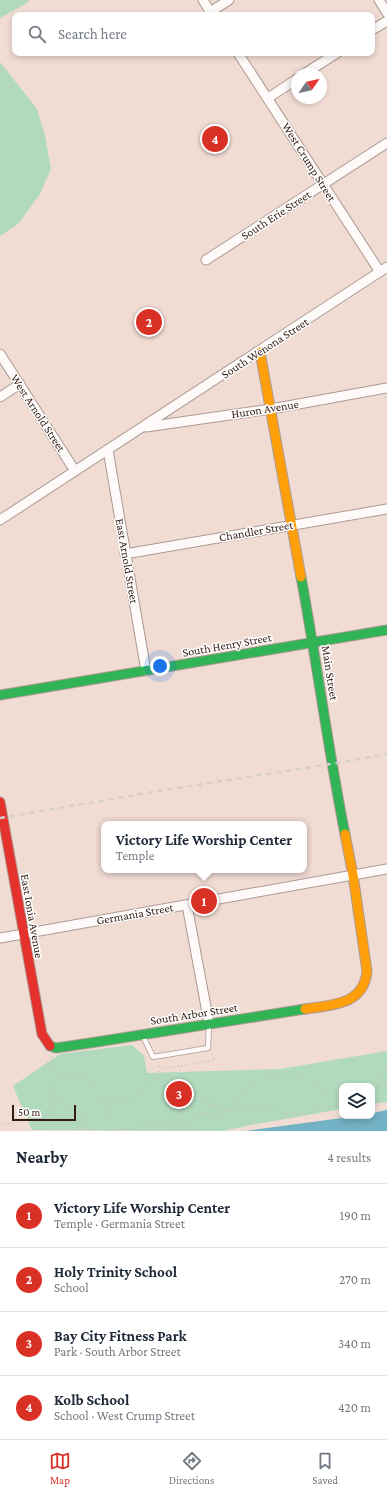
<!DOCTYPE html>
<meta charset="utf-8">
<style>
:root{--surface:#fff;--page:#f2f2f3;--text:#1f2937;--muted:#747a83;--line:#e0e1e3;--accent:#d93025}
body{margin:0;font-family:"Crimson Pro",serif;background:var(--page);color:var(--text)}
.controls{position:absolute;right:12px;bottom:12px;display:grid;overflow:hidden;border-radius:8px;box-shadow:0 2px 6px #0003}
.controls button{width:36px;height:36px;display:grid;place-items:center;padding:0;border:0;border-bottom:1px solid var(--line);background:var(--surface);color:var(--text);font:20px sans-serif}
.compass{position:absolute;left:291px;top:68px;width:36px;height:36px;border-radius:50%;background:var(--surface);box-shadow:0 2px 6px #0003;rotate:56deg}
.scale{position:absolute;left:12px;bottom:10px;width:64px;box-sizing:border-box;padding-left:4px;border:2px solid #341c13;border-top:0;font-size:11px;line-height:14px;white-space:nowrap;color:#341c13;-webkit-text-stroke:3px #fff;paint-order:stroke}
.you{position:absolute;left:160px;top:666px;width:14px;height:14px;margin:-10px;border:3px solid #fff;border-radius:50%;background:#1a73e8;box-shadow:0 0 0 6px #1a73e833}
.badge{display:grid;place-items:center;width:26px;height:26px;border-radius:50%;background:var(--accent);color:#fff;font-size:13px;font-weight:700}
.pin{position:absolute;translate:-50% -50%;border:2px solid #fff;box-shadow:0 1px 4px #0006}
.popup{position:absolute;left:101px;top:821px;width:206px;height:52px;box-sizing:border-box;display:grid;place-content:center;border-radius:8px;background:var(--surface);filter:drop-shadow(0 1px 3px #0005);font-size:13px;white-space:nowrap;color:var(--muted)}
.popup b{font-size:15px;color:var(--text)}
.popup::after{content:'';position:absolute;left:50%;top:100%;margin-left:-8px;border:8px solid transparent;border-top-color:var(--surface)}
.list{margin:0;padding:0;list-style:none}
h2{display:flex;justify-content:space-between;align-items:center;height:52px;margin:0;padding:0 16px;font-size:17px}
h2 small{font-size:13px;font-weight:400;color:var(--muted)}
.list li{display:grid;grid-template-columns:26px 1fr auto;gap:12px;align-items:center;box-sizing:border-box;height:64px;padding:0 16px;border-top:1px solid var(--line)}
.list b{display:block;font-size:15px;white-space:nowrap}
.list p{margin:0;font-size:13px;white-space:nowrap;color:var(--muted)}
.list em{font-size:13px;font-style:normal;color:var(--muted)}
.icon{flex:none;width:22px;height:22px;fill:none;stroke:currentColor;stroke-width:2;stroke-linecap:round;stroke-linejoin:round}
.map{position:relative;flex:none;width:387px;height:1131px;overflow:hidden}
.search{position:absolute;background:var(--surface);box-shadow:0 2px 6px #0003;left:12px;right:12px;top:12px;height:44px;display:flex;align-items:center;gap:10px;box-sizing:border-box;padding:0 14px;border-radius:8px;color:var(--muted);font-size:15px}
.sheet{height:308px;background:var(--surface)}
nav{display:flex;justify-content:space-around;align-items:center;box-sizing:border-box;height:56px;border-top:1px solid var(--line);background:var(--surface);font-size:11px;color:var(--muted)}
nav a{display:grid;justify-items:center;gap:2px}
nav .on{color:var(--accent)}
.map>svg:first-child{display:block}
.green{fill:#b0d9bd}
.water{fill:#73b1c4}
.lines{fill:none;stroke-linecap:round;stroke-linejoin:round}
.lane-casing{stroke:#ae9992;stroke-width:6}
.street-casing{stroke:#ae9992;stroke-width:11}
.fast-casing{stroke:#ae9992;stroke-width:11}
.slow-casing{stroke:#ae9992;stroke-width:11}
.jam-casing{stroke:#ae9992;stroke-width:11}
.path{stroke:#c8bfbb;stroke-width:1.5;stroke-dasharray:1 3;stroke-linecap:butt}
.lane{stroke:#fdfaf9;stroke-width:4.5}
.street{stroke:#fdfaf9;stroke-width:9}
.fast{stroke:#30b455;stroke-width:9}
.slow{stroke:#ff9f0a;stroke-width:9}
.jam{stroke:#e5322d;stroke-width:9}
.rail{stroke:#d5cecc;stroke-width:2.5;stroke-dasharray:5 5;stroke-linecap:butt}
.labels{text-anchor:middle;stroke-width:3;stroke-linejoin:round;paint-order:stroke}
.street-label{font-size:12px;fill:#341c13;stroke:#fff}
</style>
<div class="map">
<svg width="387" height="1131" viewBox="0 0 387 1131">
<rect width="100%" height="100%" fill="#f1dcd4"/>
<g class="green">
<path d="M0,0h29l-2,3 -27,15z"/>
<path d="M0,62l37,47 8,27 6,33 -11,25 -22,30 -18,12z"/>
<path d="M132,1045l12,11 3,17 133,-4 107,-18v51l-15,2v-18h-30v23l-91,16 -28,6 -191,-1 -19,-44 47,-32z"/>
</g>
<path class="water" d="M387,1110v21h-142l112,-15h15v-3z"/>
<g class="lines">
<g class="lane-casing">
<path id="lane" d="M143,1036l10,21 55,-9 1,-23"/>
</g>
<g class="street-casing">
<g id="street">
<path d="M203,0l9,15"/>
<path d="M379,0l8,13"/>
<path d="M210,12l19,-12"/>
<path d="M372,30l15,-9"/>
<path d="M238,53l142,219"/>
<path d="M304,74l33,-21"/>
<path d="M268,98l29,-19"/>
<path d="M206,260l181,-117"/>
<path d="M0,354l75,117"/>
<path d="M0,397l20,-13"/>
<path d="M146,427l125,-18 116,-21"/>
<path d="M108,450l38,221"/>
<path d="M0,520l387,-253"/>
<path d="M125,554l262,-45"/>
<path d="M187,905l22,118"/>
<path d="M0,938l387,-69"/>
</g>
</g>
<g class="fast-casing">
<g id="fast">
<path d="M301,577c16,86 27,172 44,257"/>
<path d="M0,695l387,-65"/>
<path d="M50,1046l6,2 34,-5 215,-34"/>
</g>
</g>
<g class="slow-casing">
<g id="slow">
<path d="M260,352l41,225"/>
<path d="M305,1009c27,-4 59,-4 62,-38l-14,-96 -8,-41"/>
</g>
</g>
<g class="jam-casing">
<path id="jam" d="M0,802l42,232 8,12"/>
</g>
<g class="path">
<path d="M51,1057l8,21"/>
<path d="M157,1062l4,7"/>
<path d="M178,1066l9,17 11,13 28,16 34,-33 7,-3 19,-4h8l11,5 12,10 13,7 12,3"/>
<path d="M371,1086l16,-23"/>
<path d="M372,1087h15"/>
<path d="M207,1113l2,-10"/>
<path d="M108,1119l5,-18"/>
<path d="M162,1124l24,-13 13,2"/>
<path d="M0,1125l43,-8 10,-7 6,-7"/>
<path d="M89,1130c-1,-6 -12,-19 -18,-23 -5,-4 -14,-6 -20,-10 -5,-17 23,-26 35,-24 5,6 5,16 11,22 13,12 40,3 52,-8 5,-5 8,-12 12,-18l54,-9 -4,-7"/>
<path d="M76,1131l3,-3 15,3"/>
<path d="M100,1131l90,-8 9,-10 17,1 39,-7 37,7 14,-1 20,-4 16,-7"/>
</g>
<use href="#lane" class="lane"/>
<use href="#street" class="street"/>
<use href="#fast" class="fast"/>
<use href="#slow" class="slow"/>
<use href="#jam" class="jam"/>
<path class="rail" d="M0,818l177,-30 154,-24 56,-10"/>
</g>
<g class="labels">
<g class="street-label">
<text transform="translate(309 162) rotate(58)" y="4">West Crump Street</text>
<text transform="translate(276 215) rotate(-33)" y="4">South Erie Street</text>
<text transform="translate(265 348) rotate(-33)" y="4">South Wenona Street</text>
<text transform="translate(265 409) rotate(-9)" y="4">Huron Avenue</text>
<text transform="translate(38 413) rotate(57)" y="4">West Arnold Street</text>
<text transform="translate(256 531) rotate(-10)" y="4">Chandler Street</text>
<text transform="translate(127 561) rotate(80)" y="4">East Arnold Street</text>
<text transform="translate(227 645) rotate(-10)" y="4">South Henry Street</text>
<text transform="translate(330 673) rotate(81)" y="4">Main Street</text>
<text transform="translate(135 914) rotate(-10)" y="4">Germania Street</text>
<text transform="translate(32 916) rotate(80)" y="4">East Ionia Avenue</text>
<text transform="translate(194 1014) rotate(-9)" y="4">South Arbor Street</text>
</g>
</g>
</svg>
<div class="controls">
<button><svg class="icon" aria-label="layers" viewBox="0 0 24 24"><path d="M12 4l9 5-9 5-9-5zM3 14l9 5 9-5"/></svg></button>
</div>
<svg class="compass" viewBox="-18 -18 36 36"><path d="M0-13l5 13h-10z" fill="#e53935"/><path d="M0 13l5-13h-10z" fill="#747a83"/></svg>
<div class="scale">50 m</div>
<div class="you"></div>
<div class="pin badge" style="left:204px;top:901px">1</div>
<div class="popup"><b>Victory Life Worship Center</b>Temple</div>
<div class="pin badge" style="left:149px;top:322px">2</div>
<div class="pin badge" style="left:179px;top:1094px">3</div>
<div class="pin badge" style="left:215px;top:139px">4</div>
<div class="search"><svg class="icon" aria-label="search" viewBox="0 0 24 24"><circle cx="10" cy="10" r="6"/><path d="M15 15l6 6"/></svg>Search here</div>
</div>
<section class="sheet">
<h2>Nearby<small>4 results</small></h2>
<ul class="list">
<li><span class="badge">1</span><div><b>Victory Life Worship Center</b><p>Temple · Germania Street</p></div><em>190 m</em></li>
<li><span class="badge">2</span><div><b>Holy Trinity School</b><p>School</p></div><em>270 m</em></li>
<li><span class="badge">3</span><div><b>Bay City Fitness Park</b><p>Park · South Arbor Street</p></div><em>340 m</em></li>
<li><span class="badge">4</span><div><b>Kolb School</b><p>School · West Crump Street</p></div><em>420 m</em></li>
</ul>
</section>
<nav>
<a class="on"><svg class="icon" aria-label="map" viewBox="0 0 24 24"><path d="M3 6l6-2 6 2 6-2v14l-6 2-6-2-6 2zM9 4v14M15 6v14"/></svg>Map</a>
<a><svg class="icon" aria-label="directions" viewBox="0 0 24 24"><path d="M12 3l9 9-9 9-9-9zM9 14v-3h6M13 9l2 2-2 2"/></svg>Directions</a>
<a><svg class="icon" aria-label="saved" viewBox="0 0 24 24"><path d="M7 4h10v16l-5-4-5 4z"/></svg>Saved</a>
</nav>
